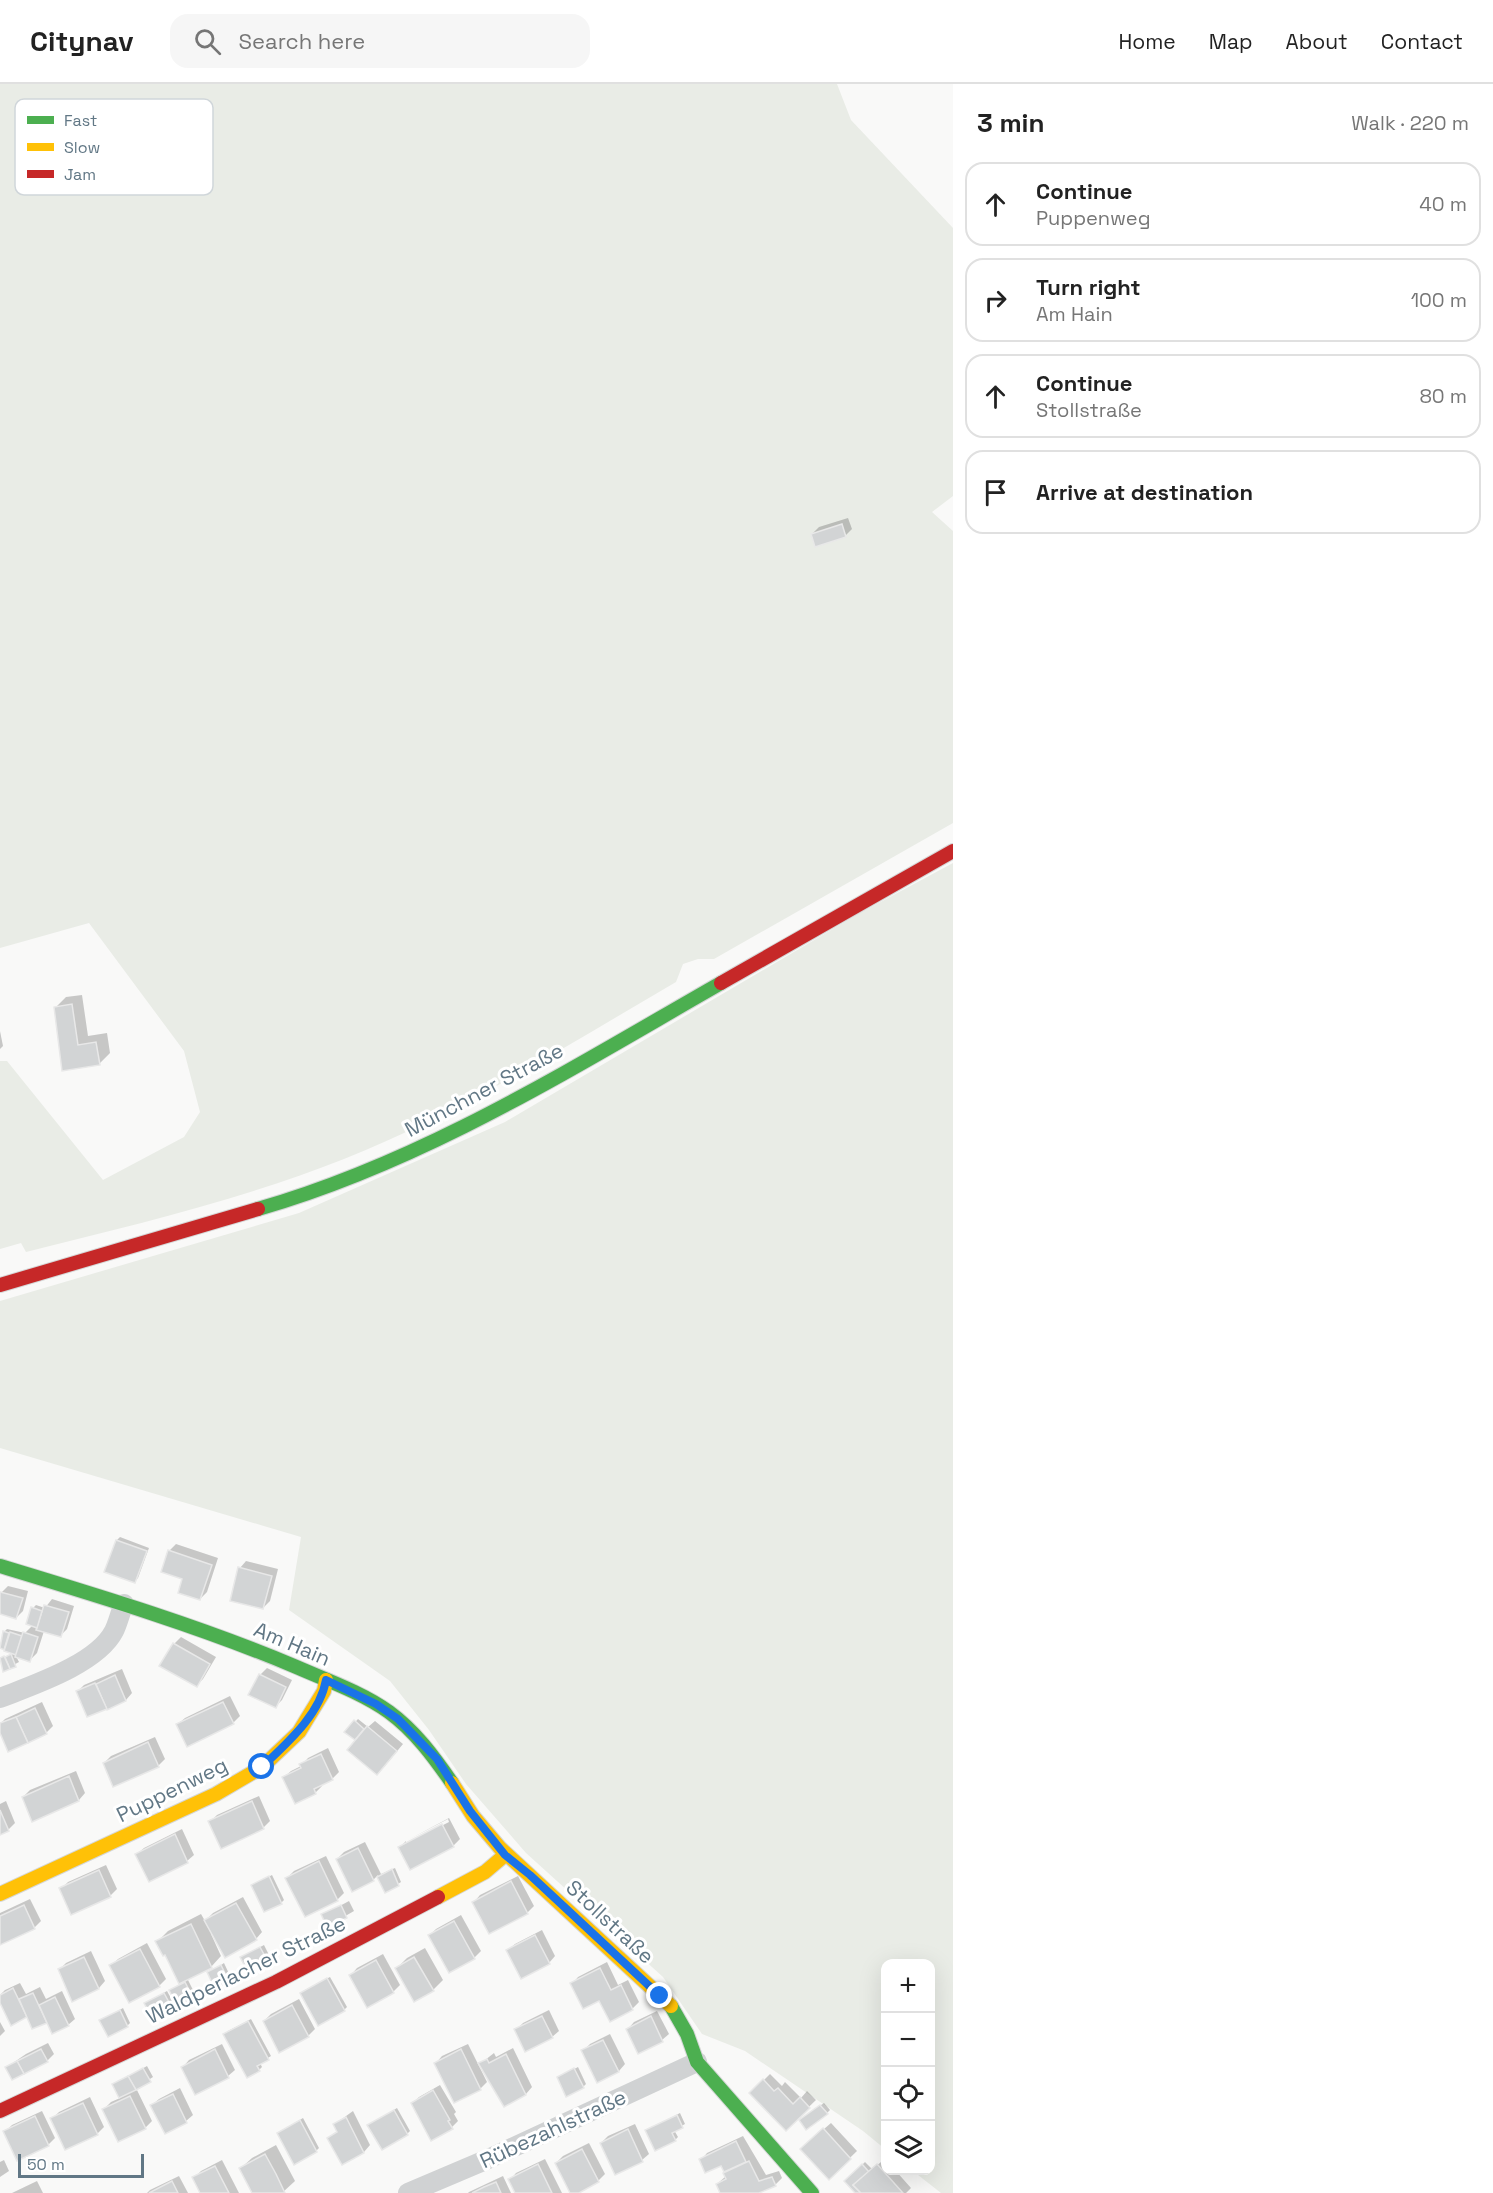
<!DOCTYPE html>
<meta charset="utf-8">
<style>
:root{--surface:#fff;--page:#f6f6f6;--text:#222;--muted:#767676;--line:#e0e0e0}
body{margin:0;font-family:"Space Grotesk",sans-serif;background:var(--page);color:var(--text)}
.controls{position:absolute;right:18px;bottom:18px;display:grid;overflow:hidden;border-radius:12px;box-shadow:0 6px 24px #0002}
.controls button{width:54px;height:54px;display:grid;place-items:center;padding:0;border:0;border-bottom:2px solid var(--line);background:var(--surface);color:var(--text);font:30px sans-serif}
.scale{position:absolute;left:18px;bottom:15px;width:126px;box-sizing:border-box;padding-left:6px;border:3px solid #617785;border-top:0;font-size:16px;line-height:21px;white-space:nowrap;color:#617785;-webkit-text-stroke:4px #fff;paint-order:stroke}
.stop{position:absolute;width:18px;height:18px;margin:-14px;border:4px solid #1a73e8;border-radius:50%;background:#fff}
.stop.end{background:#1a73e8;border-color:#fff;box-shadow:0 2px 6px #0008}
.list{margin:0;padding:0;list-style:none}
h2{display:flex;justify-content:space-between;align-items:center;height:78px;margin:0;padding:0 24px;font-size:26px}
h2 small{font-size:20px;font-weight:400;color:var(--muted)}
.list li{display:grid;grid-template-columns:39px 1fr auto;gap:18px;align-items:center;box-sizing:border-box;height:84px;margin:0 12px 12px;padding:0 12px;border:2px solid var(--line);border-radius:18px}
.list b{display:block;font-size:22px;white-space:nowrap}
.list p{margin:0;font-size:20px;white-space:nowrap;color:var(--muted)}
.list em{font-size:20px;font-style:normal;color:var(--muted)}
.icon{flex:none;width:33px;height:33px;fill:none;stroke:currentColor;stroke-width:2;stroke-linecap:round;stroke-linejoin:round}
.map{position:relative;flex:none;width:953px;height:2109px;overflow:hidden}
header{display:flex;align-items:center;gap:36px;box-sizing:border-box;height:84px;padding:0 30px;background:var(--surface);border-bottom:2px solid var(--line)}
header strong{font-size:28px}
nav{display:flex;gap:33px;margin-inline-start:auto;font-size:21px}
.search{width:420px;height:54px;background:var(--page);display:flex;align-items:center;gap:15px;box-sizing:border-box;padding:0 21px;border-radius:18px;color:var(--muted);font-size:22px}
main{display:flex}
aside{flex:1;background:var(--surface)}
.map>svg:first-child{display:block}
.green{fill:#e9ece6}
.shadow{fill:#0003}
.building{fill:#d2d4d5;stroke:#e8e8e8;stroke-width:1.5}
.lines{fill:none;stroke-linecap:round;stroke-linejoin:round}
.fast-casing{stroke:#d5d7d7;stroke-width:16}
.slow-casing{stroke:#d5d7d7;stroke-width:16}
.jam-casing{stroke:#d5d7d7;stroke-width:16}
.street{stroke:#d0d2d3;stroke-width:20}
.fast{stroke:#4caf50;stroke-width:14}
.slow{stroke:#ffc107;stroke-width:14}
.jam{stroke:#c62828;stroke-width:14}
.route{stroke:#1a73e8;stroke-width:8}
.labels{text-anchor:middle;stroke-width:6;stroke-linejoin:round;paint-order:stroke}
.street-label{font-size:21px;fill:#617785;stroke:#fff}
.key{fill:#fff;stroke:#d0d6da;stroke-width:1.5}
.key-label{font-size:16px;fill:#617785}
</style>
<header>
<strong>Citynav</strong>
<div class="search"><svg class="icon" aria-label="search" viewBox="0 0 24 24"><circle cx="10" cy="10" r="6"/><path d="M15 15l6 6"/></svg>Search here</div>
<nav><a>Home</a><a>Map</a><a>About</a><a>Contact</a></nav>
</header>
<main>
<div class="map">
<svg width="953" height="2109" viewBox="0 0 953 2109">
<rect width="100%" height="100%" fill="#f9f9f8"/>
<g class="green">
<path d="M0,0h837l14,36 102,108v268l-21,16 21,19v292l-239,136h-16l-15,5 -7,18c-108,63 -216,131 -332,177 -103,41 -211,66 -318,93l-5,-9 -21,6v-188h7l96,119 81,-43 16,-25 -16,-61 -95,-128 -89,25z"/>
<path d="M953,779v1330h-12l-28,-22 17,-1v-206h-44l-1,185 -22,-18 -118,-80 -43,-17 -39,-57 -137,-124 -60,-69 -37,-54 -39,-49 -101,-71 12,-73 -301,-89v-147l299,-88 206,-91 355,-209z"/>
</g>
<g class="shadow">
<path d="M848,434l4,11 -7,7 -33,-2 7,-7z"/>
<path d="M82,911l6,41 19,-3 3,20 -11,11 -36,5 -8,-61 11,-11z"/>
<path d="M0,947l3,15 -3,3z"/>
<path d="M120,1453l29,11 -11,30 -3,3 -29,-10 11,-31z"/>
<path d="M176,1460l42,14 -11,34 -7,7 -16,-21 -22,-7 8,-21z"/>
<path d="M246,1477l32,8 -8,32 -7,7 -23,-40z"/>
<path d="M8,1502l20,5 -5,20 -7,7 -16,-5v-19z"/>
<path d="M52,1515l22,7 -7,23 -7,7 -16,-5 -7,22 -7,7 -14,-4 3,6 -15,8 -4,-11 14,-6 -14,-6 4,-15 3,-3 18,4 8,-8v-17l3,-3 9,3z"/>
<path d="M181,1553l35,20 -13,22 -6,6 -23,-41z"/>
<path d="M267,1584l25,12 -10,20 -7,7 -15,-32z"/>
<path d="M122,1585l10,24 -6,7 -38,15 -10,-24 6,-6z"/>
<path d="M230,1612l10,20 -7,7 -55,1 7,-6z"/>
<path d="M42,1618l11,24 -7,7 -46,-4v-5l5,-5z"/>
<path d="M358,1635l10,8 7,-6 28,23 -19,23 -21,-33 -16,-3z"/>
<path d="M155,1653l10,22 -7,7 -54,-3 7,-7z"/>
<path d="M328,1664l11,24 -7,7 -11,5 1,2 -7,7 -31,-16 7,-6 10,-5 7,-8z"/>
<path d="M76,1687l9,22 -6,7 -46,20 -10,-23 7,-7z"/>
<path d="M259,1712l11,25 -6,6 -42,20 -12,-25 7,-7z"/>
<path d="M6,1717l9,22 -7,7 -8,3v-29z"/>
<path d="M449,1734l11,21 -7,7 -53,1 6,-6v3l43,-22 -1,-3 -42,22z"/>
<path d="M182,1745l12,26 -7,6 -38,19 -12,-26 7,-6z"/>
<path d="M365,1758l16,32 14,-6 6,14 -3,2 -13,7 -7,-16 -5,5 -21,10 -15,-31 7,-7z"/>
<path d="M326,1772l18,37 -7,7 -50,-22 7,-7z"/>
<path d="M106,1781l11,24 -7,7 -49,-7 7,-7z"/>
<path d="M272,1791l12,25 -3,3 -28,-18z"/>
<path d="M518,1792l16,30 -7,7 -53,-11 6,-7z"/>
<path d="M243,1813l19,35 -6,7 -45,-5 10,22 -10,11 -24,11 8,16 -3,3 -21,-7 10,-6 -15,-31 -9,-11 11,-11 33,-17 4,7 8,-8z"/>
<path d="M30,1815l11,22 -7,7 -34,16v-31z"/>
<path d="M349,1817l5,10 -26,15 -5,-11z"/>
<path d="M461,1831l20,36 -7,7 -44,-23 6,-6z"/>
<path d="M542,1846l13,26 -6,7 -41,-13 7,-6z"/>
<path d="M147,1859l19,36 -7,7 -48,-20 7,-7z"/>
<path d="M264,1861l5,10 -21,13 -3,-13z"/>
<path d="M425,1864l18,32 -10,10 -36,-22 10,-10z"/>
<path d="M91,1867l14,30 -6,7 -26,12 -14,-30 7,-7z"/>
<path d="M383,1870l17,31 -7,7 -42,-17 6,-7z"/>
<path d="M607,1878l11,23 10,-5 11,22 -7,7 -33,-10 -27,-15 6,-7z"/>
<path d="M224,1879l7,15 -3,3 -19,-8z"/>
<path d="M330,1893l17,30 -3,3 -39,-20z"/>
<path d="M20,1899l6,11 14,-7 6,12 16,-8 13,28 -7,6 -20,-4 -15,6 -5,-12 -28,-15v-5l5,-5z"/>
<path d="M167,1907l6,11 -3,2 -24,-1z"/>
<path d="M299,1915l16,30 -7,7 -44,-15 7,-7z"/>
<path d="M123,1924l7,15 -3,3 -26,-6z"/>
<path d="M549,1926l10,21 -7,6 -36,-7 7,-7z"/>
<path d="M657,1927l12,23 -7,6 -23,12 -11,-23 6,-7z"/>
<path d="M251,1935l20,37 -11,7 2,4 -3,3 -11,6 -20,-45z"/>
<path d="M0,1938l5,9 -5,5z"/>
<path d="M610,1950l15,30 -6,7 -21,10 -15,-30 7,-7z"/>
<path d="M48,1959l6,11 -7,7 -40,6 19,-13z"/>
<path d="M222,1960l13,26 -7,6 -32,17 -13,-26 6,-7z"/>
<path d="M468,1960l19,38 -7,7 -44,-26 6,-7z"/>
<path d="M513,1964l19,39 -6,7 -22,11 -24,-41 14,-11 2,4z"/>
<path d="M147,1982l6,11 -17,11 16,33 -7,7 -41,-19 7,-7 9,-4 -7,-13z"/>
<path d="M578,1983l8,17 -3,3 -24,-10z"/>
<path d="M770,1990l12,12 3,-4 16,16 6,-7 9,9 -30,29 -35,-36z"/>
<path d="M440,2001l16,27 -2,2 4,7 -6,6 -39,-24 6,-6z"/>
<path d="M180,2004l13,27 -7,6 -34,-16 7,-6z"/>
<path d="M90,2013l14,30 -7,7 -45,-15 7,-7z"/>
<path d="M824,2019l6,7 -3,3 -23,4z"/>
<path d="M397,2024l13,23 -3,3 -38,-9z"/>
<path d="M42,2027l13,27 -7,7 -43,-13 7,-7z"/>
<path d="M353,2027l17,34 -6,7 -21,11 -14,-25 9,-8 -3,-6z"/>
<path d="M680,2029l5,11 -11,6 4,7 -3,3 -28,-10z"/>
<path d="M303,2034l16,30 -3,3 -38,-18z"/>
<path d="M831,2039l26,28 -28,27 -20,-36z"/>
<path d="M635,2040l14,30 -7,6 -41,-17 7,-7z"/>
<path d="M743,2052l23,39 13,-4 3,7 -7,7 -20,8h-33l-5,-9 9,-8 -4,-12 -21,-4 6,-7z"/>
<path d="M589,2059l16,31 -7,7 -26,12 -16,-30 7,-7z"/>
<path d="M276,2061l19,36 -13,12h-28l-13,-25 11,-10z"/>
<path d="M545,2075l17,34h-46l-6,-13 6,-7z"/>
<path d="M885,2075l1,11h9l16,18 -5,5h-49l-11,-12 19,-19 7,7z"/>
<path d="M4,2076l5,11 -9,6v-15z"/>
<path d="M222,2076l17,33h-37l-8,-15 7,-7z"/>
<path d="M179,2092l9,17h-41l3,-3z"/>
<path d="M503,2092l8,17h-43l1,-1z"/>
<path d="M37,2097l6,12h-31z"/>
</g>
<g class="building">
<path d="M842,440l4,13 -31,10 -4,-13z"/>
<path d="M72,920l6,41 18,-3 4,23 -38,6 -8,-64z"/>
<path d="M116,1456l31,11 -12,32 -31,-11z"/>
<path d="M168,1466l44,15 -12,35 -22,-7 4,-14 -21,-7z"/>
<path d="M238,1483l34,9 -9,33 -33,-8z"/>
<path d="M0,1508l23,6 -7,21 -16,-5z"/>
<path d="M44,1521l25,7 -8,25 -25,-7z"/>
<path d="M31,1523l11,4 -5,17 -11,-4z"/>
<path d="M3,1547l6,2 -5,17 -4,-2z"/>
<path d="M10,1548l12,4 -6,19 -12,-4z"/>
<path d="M23,1548l15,5 -8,25 -15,-5z"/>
<path d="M173,1559l37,21 -13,23 -38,-21z"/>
<path d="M11,1570l5,13 -6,2 -5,-12z"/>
<path d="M4,1572l6,13 -7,3 -3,-14z"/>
<path d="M259,1590l27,13 -10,21 -28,-13z"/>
<path d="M115,1591l11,26 -19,9 -11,-26z"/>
<path d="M95,1599l12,26 -20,8 -11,-26z"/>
<path d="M223,1618l11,22 -47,23 -11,-23z"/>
<path d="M35,1624l12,26 -19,9 -12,-26z"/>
<path d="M16,1633l12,26 -20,9 -8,-19v-10z"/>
<path d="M354,1636l10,9 -9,11 -11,-8z"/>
<path d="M367,1642l30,25 -20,24 -30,-25z"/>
<path d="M148,1658l11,25 -46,20 -10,-24z"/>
<path d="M321,1670l12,26 -19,9 2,5 -21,10 -13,-27 19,-9 -2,-4z"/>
<path d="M69,1692l10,25 -47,21 -10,-25z"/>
<path d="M252,1717l12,28 -43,20 -13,-28z"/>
<path d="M0,1726l9,21 -9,4z"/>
<path d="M442,1740l12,23 -44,23 -12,-23z"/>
<path d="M175,1750l13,29 -39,19 -14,-28z"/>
<path d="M358,1764l16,33 -22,11 -16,-33z"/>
<path d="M319,1777l19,40 -33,16 -20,-39z"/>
<path d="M392,1785l7,17 -14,7 -8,-16z"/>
<path d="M99,1786l12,27 -40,18 -12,-27z"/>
<path d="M269,1792l13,28 -18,8 -13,-27z"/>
<path d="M511,1797l17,33 -39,20 -17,-32z"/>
<path d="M236,1819l21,37 -32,18 -21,-38z"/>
<path d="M24,1821l11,24 -35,16v-29z"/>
<path d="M341,1821l6,13 -20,9 -6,-13z"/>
<path d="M454,1837l21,38 -26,14 -21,-38z"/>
<path d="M191,1840l21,44 -33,16 -14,-29 -2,1 -8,-15z"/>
<path d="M535,1851l15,29 -29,15 -15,-29z"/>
<path d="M260,1863l7,13 -20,10 -7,-13z"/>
<path d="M140,1865l20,38 -31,16 -20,-38z"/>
<path d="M84,1873l15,32 -27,13 -14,-33z"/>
<path d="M414,1873l20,34 -20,11 -19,-34z"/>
<path d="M376,1876l18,33 -27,15 -18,-33z"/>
<path d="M221,1881l8,17 -14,7 -8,-17z"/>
<path d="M600,1884l11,22 10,-5 12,25 -23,12 -11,-21 -16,8 -13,-26z"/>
<path d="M327,1894l18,33 -27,15 -18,-33z"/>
<path d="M185,1898l8,16 -16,8 -8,-16z"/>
<path d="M13,1904l14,29 -16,9 -11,-23v-8z"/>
<path d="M33,1909l14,30 -15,6 -13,-30z"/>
<path d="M164,1909l7,13 -20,10 -7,-13z"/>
<path d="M55,1913l14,29 -17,8 -13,-29z"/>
<path d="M292,1921l17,32 -30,16 -16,-32z"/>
<path d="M120,1926l8,17 -20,10 -9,-17z"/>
<path d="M542,1932l11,22 -28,14 -11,-23z"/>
<path d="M651,1932l12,26 -25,12 -12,-25z"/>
<path d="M248,1937l21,39 -12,6 3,5 -13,7 -24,-44z"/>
<path d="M603,1956l16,32 -22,11 -16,-33z"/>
<path d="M41,1965l7,13 -24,12 -7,-13z"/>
<path d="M215,1965l14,29 -34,17 -14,-28z"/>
<path d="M461,1965l20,41 -27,13 -20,-40z"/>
<path d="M506,1970l20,41 -22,12 -26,-44 9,-4 2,4z"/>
<path d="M17,1977l7,13 -12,6 -7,-13z"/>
<path d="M143,1984l8,14 -15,8 -8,-14z"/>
<path d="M574,1984l10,20 -18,9 -9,-20z"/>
<path d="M128,1992l8,14 -17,8 -7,-14z"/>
<path d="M763,1995l11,12 4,-3 15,16 7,-7 10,11 -24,23 -37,-38z"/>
<path d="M433,2006l17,30 -2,1 5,8 -22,12 -20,-38z"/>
<path d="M173,2010l14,29 -22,11 -15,-29z"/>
<path d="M130,2012l16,33 -28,13 -16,-33z"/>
<path d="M83,2019l15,32 -33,15 -15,-32z"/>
<path d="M820,2021l8,9 -22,16 -7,-10z"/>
<path d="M394,2026l14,25 -26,15 -15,-25z"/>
<path d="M677,2031l6,13 -11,5 4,8 -21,10 -10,-21z"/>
<path d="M35,2032l14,30 -32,15 -14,-30z"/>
<path d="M346,2033l18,36 -22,12 -15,-27 10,-6 -4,-8z"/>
<path d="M300,2036l17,32 -23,13 -17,-32z"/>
<path d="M823,2044l28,31 -22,21 -29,-31z"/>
<path d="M628,2045l15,33 -28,13 -15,-32z"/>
<path d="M736,2057l10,21 -22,10 -3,-6 -16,7 -6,-14z"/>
<path d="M582,2065l17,33 -20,11h-9l-15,-30z"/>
<path d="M265,2070l11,20 9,19h-33l-13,-25z"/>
<path d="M749,2077l10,20 13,-4 4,9 -17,7h-39l-4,-9 10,-5 -3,-6z"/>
<path d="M538,2080l14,29h-37l-7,-14z"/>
<path d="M862,2080l7,8 -16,13 8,8h-6l-11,-12z"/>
<path d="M877,2080l26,29h-42l-8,-8z"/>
<path d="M215,2082l14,27h-29l-8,-16z"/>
<path d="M172,2097l6,12h-29z"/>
<path d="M496,2098l5,11h-29l12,-6z"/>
</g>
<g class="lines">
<g class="fast-casing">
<g id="fast">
<path d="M258,1125c167,-48 314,-141 463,-226"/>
<path d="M0,1482c99,30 199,60 294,100 32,14 67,26 95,46 26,19 45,45 63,71"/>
<path d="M671,1922l16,28 10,28 115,131"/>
</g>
</g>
<g class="slow-casing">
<g id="slow">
<path d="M452,1699l21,33 27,32 171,158"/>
<path d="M0,1810l216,-100 46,-27 37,-35 25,-41 2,-11"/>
<path d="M438,1813l47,-25 20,-17"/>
</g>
</g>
<g class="jam-casing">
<g id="jam">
<path d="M721,899l232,-132"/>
<path d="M0,1201l258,-76"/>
<path d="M0,2027l276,-129 162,-85"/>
</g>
</g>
<g class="street">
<path d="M0,1614c33,-13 97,-34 114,-67 4,-8 6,-18 10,-27"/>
<path d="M408,2109l80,-34 209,-97"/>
</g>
<use href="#fast" class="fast"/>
<use href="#slow" class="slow"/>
<use href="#jam" class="jam"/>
</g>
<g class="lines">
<path class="route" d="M262,1683c24,-23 58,-52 64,-87l50,24 22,15 39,40 33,52 35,44 25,20 130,121"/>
</g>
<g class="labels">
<g class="street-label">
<text transform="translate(484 1006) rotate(-28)" y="7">Münchner Straße</text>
<text transform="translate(292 1560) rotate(23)" y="7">Am Hain</text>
<text transform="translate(172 1706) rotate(-26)" y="7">Puppenweg</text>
<text transform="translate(610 1838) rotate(43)" y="7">Stollstraße</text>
<text transform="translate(246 1886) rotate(-26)" y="7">Waldperlacher Straße</text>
<text transform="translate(553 2045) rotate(-25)" y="7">Rübezahlstraße</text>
</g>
</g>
<rect x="15" y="15" width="198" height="96" rx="9" class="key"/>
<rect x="27" y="32" width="27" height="8" fill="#4caf50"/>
<rect x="27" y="59" width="27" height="8" fill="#ffc107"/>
<rect x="27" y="86" width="27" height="8" fill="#c62828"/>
<g class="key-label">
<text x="64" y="42">Fast</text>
<text x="64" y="69">Slow</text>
<text x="64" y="96">Jam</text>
</g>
</svg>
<div class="controls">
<button>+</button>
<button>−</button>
<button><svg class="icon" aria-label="locate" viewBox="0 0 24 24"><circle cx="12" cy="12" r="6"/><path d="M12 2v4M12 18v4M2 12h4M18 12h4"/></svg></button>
<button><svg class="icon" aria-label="layers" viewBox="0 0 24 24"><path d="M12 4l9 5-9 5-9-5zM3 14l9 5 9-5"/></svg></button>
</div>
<div class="scale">50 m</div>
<div class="stop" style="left:262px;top:1683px"></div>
<div class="stop end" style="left:660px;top:1912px"></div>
</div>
<aside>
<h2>3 min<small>Walk · 220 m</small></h2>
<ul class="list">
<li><svg class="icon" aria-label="ahead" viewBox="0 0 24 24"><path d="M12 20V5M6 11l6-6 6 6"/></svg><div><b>Continue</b><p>Puppenweg</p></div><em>40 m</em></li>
<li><svg class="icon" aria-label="right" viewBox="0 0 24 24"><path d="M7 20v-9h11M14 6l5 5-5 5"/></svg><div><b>Turn right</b><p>Am Hain</p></div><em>100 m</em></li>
<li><svg class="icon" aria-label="ahead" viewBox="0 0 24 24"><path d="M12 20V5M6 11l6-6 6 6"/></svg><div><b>Continue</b><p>Stollstraße</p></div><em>80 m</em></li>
<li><svg class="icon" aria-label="arrive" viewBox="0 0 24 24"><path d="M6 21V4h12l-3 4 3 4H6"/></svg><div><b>Arrive at destination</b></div></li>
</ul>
</aside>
</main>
